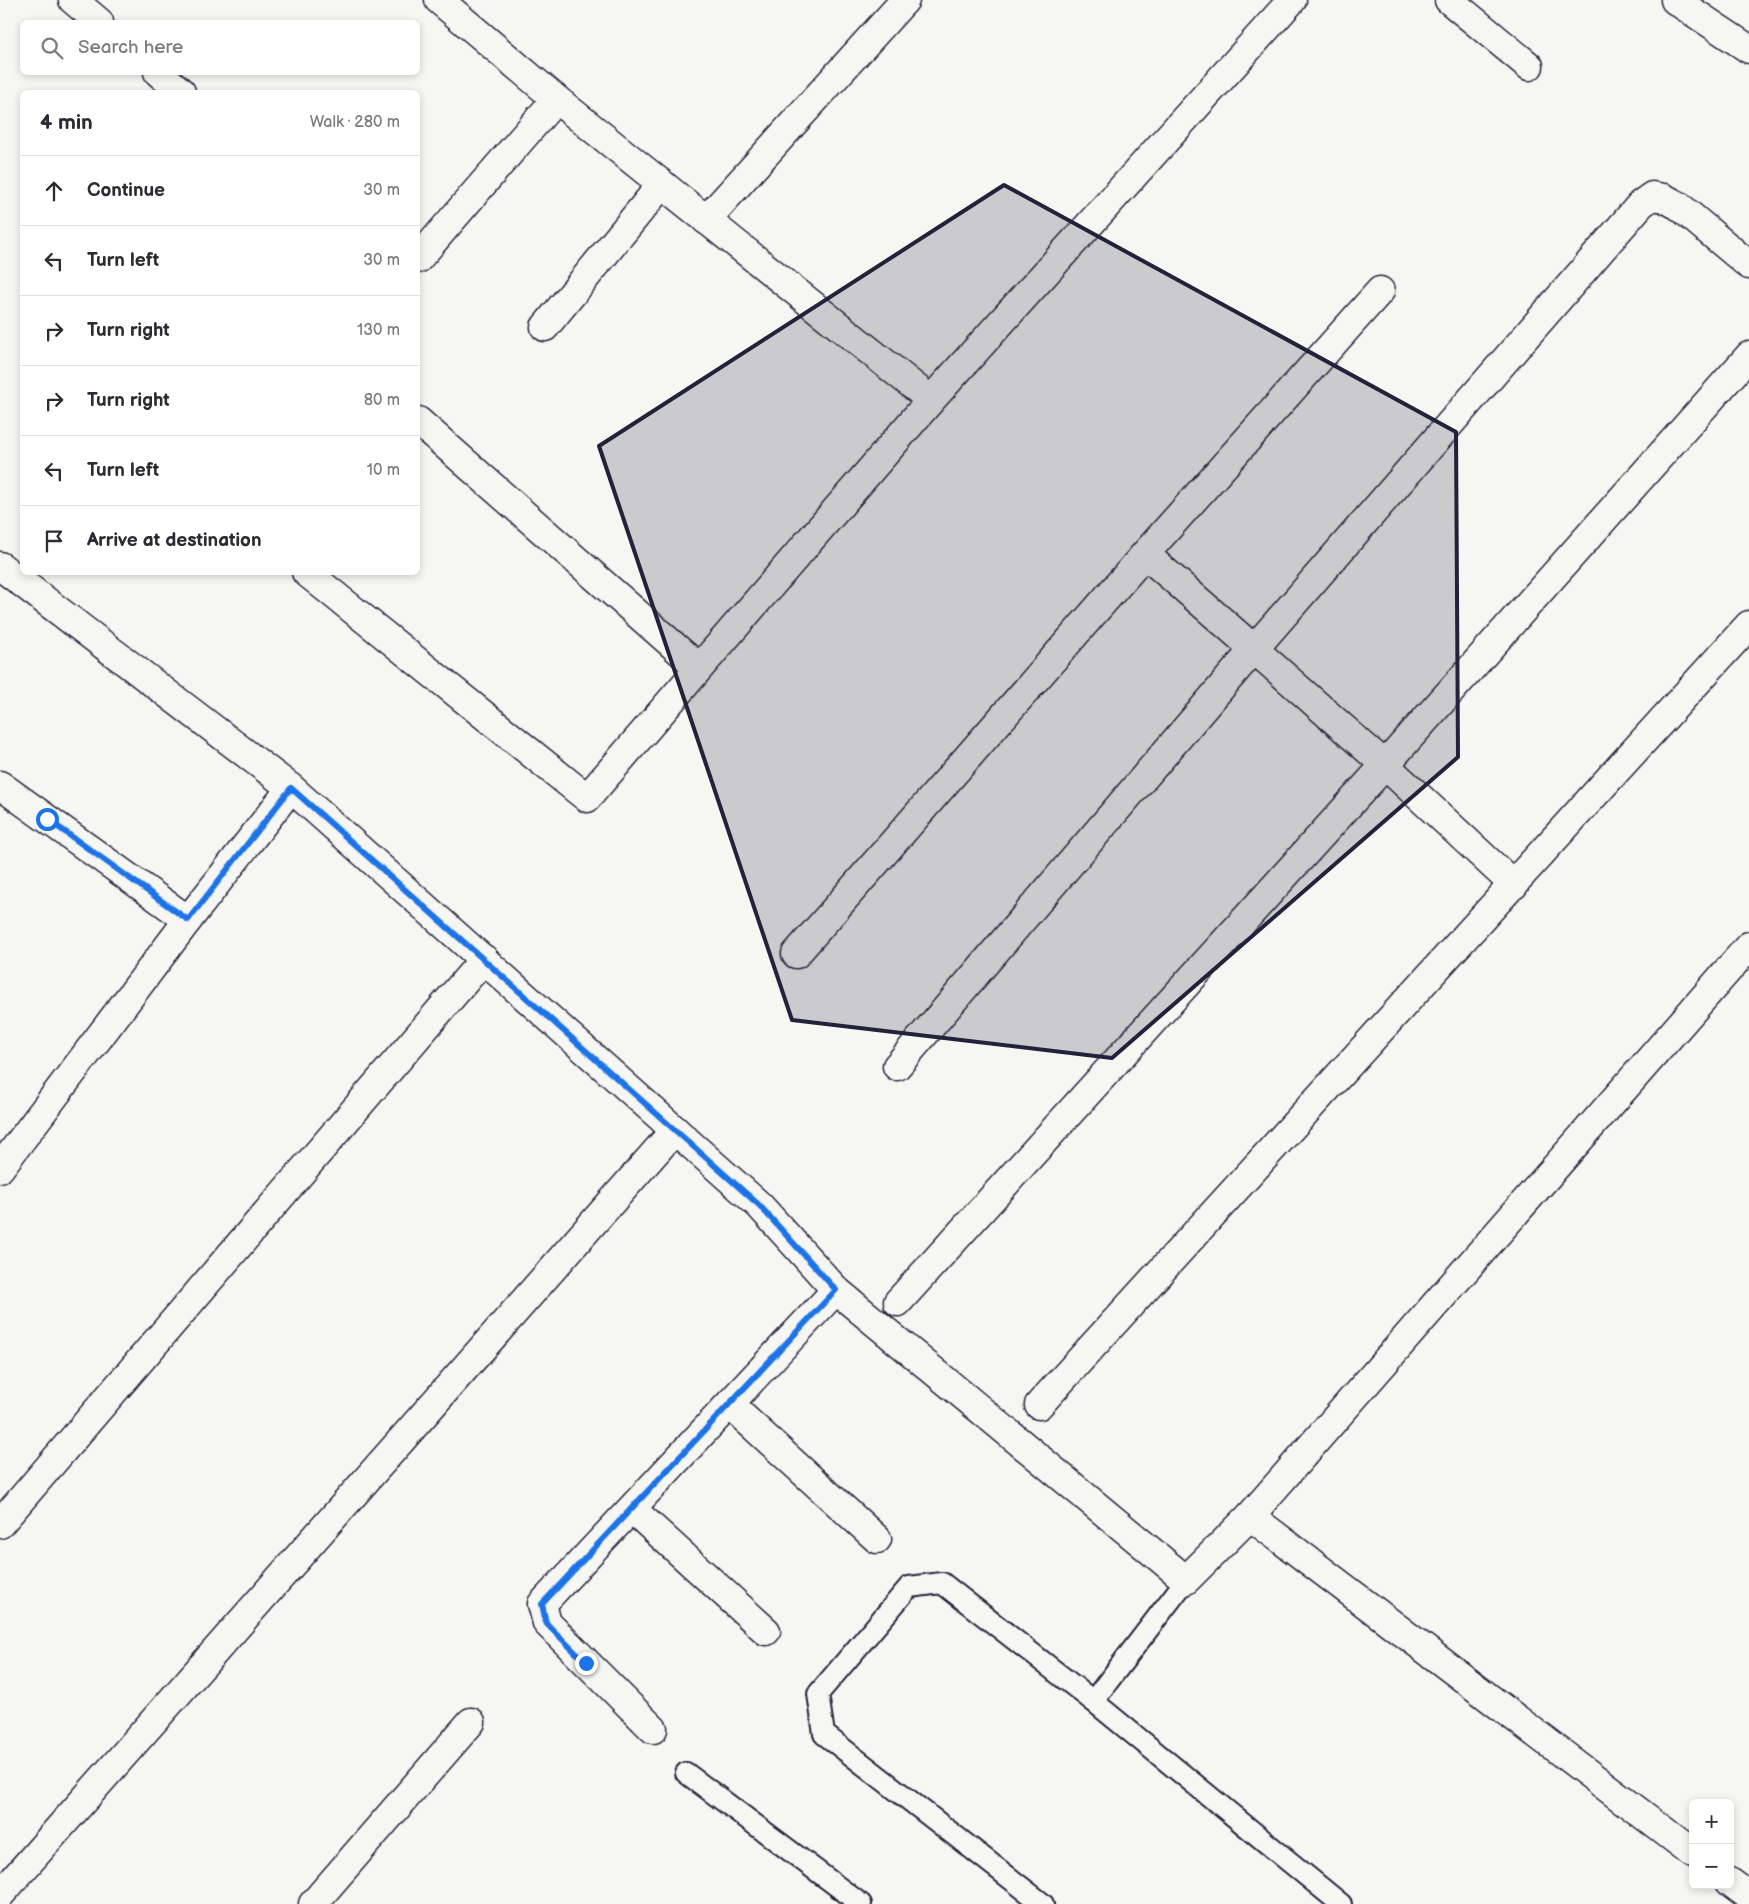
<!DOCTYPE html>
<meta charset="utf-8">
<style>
:root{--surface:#fff;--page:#f7f7f7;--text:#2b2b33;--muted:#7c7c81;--line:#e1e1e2}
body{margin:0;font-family:"Balsamiq Sans",sans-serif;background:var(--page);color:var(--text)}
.controls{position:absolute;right:15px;bottom:15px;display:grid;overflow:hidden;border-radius:8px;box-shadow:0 2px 8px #0003}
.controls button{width:45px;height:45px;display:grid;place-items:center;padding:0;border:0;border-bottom:1px solid var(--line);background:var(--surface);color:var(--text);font:25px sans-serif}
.stop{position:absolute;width:15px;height:15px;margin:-11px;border:4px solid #1a73e8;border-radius:50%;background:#fff}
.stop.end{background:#1a73e8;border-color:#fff;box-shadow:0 1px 5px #0008}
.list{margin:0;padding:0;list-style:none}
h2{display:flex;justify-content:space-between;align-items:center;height:65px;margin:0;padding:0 20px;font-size:21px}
h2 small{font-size:16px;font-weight:400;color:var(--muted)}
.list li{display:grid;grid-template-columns:32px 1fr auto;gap:15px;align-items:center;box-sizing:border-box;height:70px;padding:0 20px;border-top:1px solid var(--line)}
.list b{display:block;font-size:19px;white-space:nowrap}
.list em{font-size:16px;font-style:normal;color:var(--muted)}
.icon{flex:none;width:28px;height:28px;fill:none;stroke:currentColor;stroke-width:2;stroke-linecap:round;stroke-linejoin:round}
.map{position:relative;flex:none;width:1749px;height:1904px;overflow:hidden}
.search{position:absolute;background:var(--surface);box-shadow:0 2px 8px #0003;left:20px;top:20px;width:400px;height:55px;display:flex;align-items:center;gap:12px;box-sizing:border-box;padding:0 18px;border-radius:8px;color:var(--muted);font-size:19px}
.panel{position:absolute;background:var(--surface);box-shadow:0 2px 8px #0003;left:20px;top:90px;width:400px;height:485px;border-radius:8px}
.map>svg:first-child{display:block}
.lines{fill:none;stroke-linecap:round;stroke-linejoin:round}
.service-casing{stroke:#22223b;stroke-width:24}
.minor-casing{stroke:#22223b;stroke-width:31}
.tertiary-casing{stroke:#22223b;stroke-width:31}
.service{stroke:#f6f6f2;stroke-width:20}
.minor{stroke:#f6f6f2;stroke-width:28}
.tertiary{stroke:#f6f6f2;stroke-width:28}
.route{stroke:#1a73e8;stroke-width:6}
.marked{fill:#22223b;fill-opacity:0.2;stroke:#22223b;stroke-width:4;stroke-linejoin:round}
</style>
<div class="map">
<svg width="1749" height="1904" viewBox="0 0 1749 1904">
<rect width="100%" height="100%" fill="#f6f6f2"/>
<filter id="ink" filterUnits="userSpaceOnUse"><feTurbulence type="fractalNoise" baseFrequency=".02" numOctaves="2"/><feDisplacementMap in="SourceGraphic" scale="10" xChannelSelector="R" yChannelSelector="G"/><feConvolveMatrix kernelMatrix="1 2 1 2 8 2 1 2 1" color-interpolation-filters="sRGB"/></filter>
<g filter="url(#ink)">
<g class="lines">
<g class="service-casing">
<g id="service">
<path d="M1093,1701l93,-121"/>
<path d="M686,1773l175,131"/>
<path d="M1043,1904l-219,-170 -6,-40 91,-107 33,-4 151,118 248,203"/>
</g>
</g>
<g class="minor-casing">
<g id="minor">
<path d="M73,0l26,22"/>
<path d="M439,0l117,99 375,301 361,-400"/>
<path d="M1449,0l80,66"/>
<path d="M158,72l23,20"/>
<path d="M706,220l199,-220"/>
<path d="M418,259l138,-160"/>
<path d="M545,327l117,-143"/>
<path d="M418,421l281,247"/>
<path d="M1145,554l235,-263"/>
<path d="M0,566l291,222 -103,132 -188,248"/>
<path d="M306,572l281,226 344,-398"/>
<path d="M0,785l188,135"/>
<path d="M291,788l468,417 77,85 350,290 64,-64 443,337"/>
<path d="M1514,885l-129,-120 -131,-116 387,-445 11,-8 12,2 15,8 70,59"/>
<path d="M796,954l349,-400 109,95 -357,417"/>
<path d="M898,1302l487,-537 364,-409"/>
<path d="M730,1405l147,134"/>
<path d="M1039,1405l710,-780"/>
<path d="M632,1509l134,122"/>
<path d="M1250,1516l499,-570"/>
<path d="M0,1524l484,-565"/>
<path d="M653,1729l-106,-106 -5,-19 294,-314"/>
<path d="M1730,1882l19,14"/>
<path d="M0,1895l675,-765"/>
<path d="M313,1904l158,-182"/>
</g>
</g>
<g class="tertiary-casing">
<path id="tertiary" d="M1675,0l74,49"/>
</g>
<use href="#service" class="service"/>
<use href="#minor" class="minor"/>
<use href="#tertiary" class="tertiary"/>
</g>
</g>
<g class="lines" filter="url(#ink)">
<path class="route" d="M47,819l141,101 103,-132 468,417 77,85 -294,314 4,19 40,40"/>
</g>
<path class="marked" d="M1004,185l452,247 2,325 -346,301 -320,-38 -193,-574z"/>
</svg>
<div class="controls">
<button>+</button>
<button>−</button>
</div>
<div class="stop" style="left:47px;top:819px"></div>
<div class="stop end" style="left:586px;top:1663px"></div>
<div class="search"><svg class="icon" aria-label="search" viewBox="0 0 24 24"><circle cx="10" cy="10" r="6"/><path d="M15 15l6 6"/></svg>Search here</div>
<section class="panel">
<h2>4 min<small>Walk · 280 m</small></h2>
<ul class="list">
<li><svg class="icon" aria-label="ahead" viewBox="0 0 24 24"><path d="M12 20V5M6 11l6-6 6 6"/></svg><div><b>Continue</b></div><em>30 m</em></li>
<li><svg class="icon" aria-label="left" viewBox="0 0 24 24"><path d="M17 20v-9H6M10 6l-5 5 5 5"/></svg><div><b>Turn left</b></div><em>30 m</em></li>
<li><svg class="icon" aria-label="right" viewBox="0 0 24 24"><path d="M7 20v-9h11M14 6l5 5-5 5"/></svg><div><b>Turn right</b></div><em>130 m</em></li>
<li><svg class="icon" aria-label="right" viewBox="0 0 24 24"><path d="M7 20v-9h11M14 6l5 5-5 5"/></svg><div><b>Turn right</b></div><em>80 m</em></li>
<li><svg class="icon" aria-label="left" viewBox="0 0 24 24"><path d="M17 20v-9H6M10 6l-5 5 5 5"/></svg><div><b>Turn left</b></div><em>10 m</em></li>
<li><svg class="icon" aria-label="arrive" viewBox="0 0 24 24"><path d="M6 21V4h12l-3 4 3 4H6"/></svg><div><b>Arrive at destination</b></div></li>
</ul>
</section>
</div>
